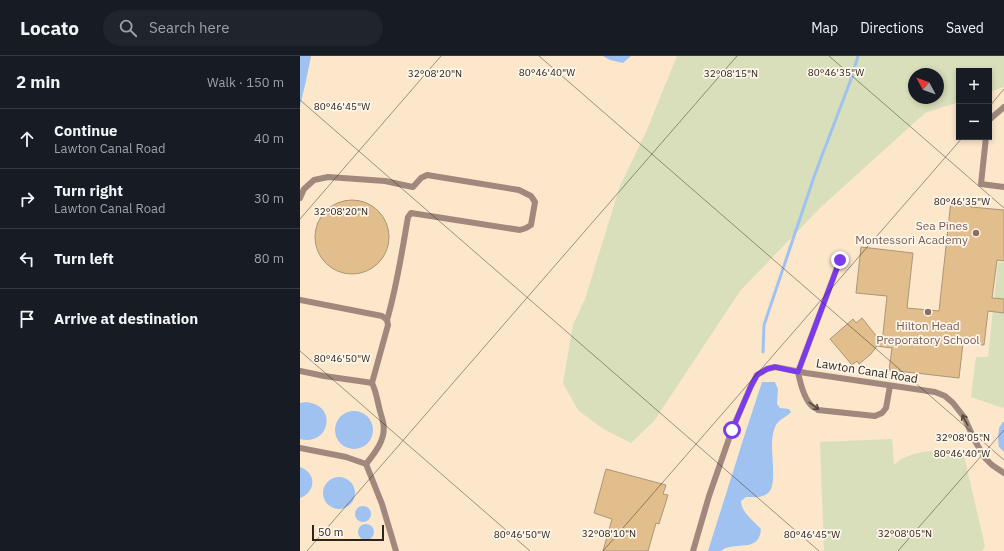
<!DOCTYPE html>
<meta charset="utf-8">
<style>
:root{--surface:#171b24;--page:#20242c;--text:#f1f3f6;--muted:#9ea1a6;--line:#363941}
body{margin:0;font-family:"IBM Plex Sans",sans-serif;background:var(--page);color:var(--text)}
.controls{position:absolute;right:12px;top:12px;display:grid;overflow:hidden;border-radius:0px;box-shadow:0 2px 6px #0003}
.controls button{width:36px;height:36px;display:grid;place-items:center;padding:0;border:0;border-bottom:1px solid var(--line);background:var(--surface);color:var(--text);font:20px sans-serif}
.compass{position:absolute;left:608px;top:12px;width:36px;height:36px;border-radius:50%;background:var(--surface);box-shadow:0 2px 6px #0003;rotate:311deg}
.scale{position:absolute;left:12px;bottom:10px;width:72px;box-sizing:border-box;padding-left:4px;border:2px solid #2d251b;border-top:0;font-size:11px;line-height:14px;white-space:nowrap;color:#2d251b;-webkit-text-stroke:3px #fff6eb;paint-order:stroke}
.stop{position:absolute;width:12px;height:12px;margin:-9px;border:3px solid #7c3aed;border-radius:50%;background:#fff}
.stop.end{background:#7c3aed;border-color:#fff;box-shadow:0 1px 4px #0008}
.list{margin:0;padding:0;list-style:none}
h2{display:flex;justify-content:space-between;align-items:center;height:52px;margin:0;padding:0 16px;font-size:17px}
h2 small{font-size:13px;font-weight:400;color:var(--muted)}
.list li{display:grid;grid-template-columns:26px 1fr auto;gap:12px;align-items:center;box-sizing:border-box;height:60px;padding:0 16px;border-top:1px solid var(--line)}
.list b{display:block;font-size:15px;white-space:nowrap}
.list p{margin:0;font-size:13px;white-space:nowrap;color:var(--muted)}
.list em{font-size:13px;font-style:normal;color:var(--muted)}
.icon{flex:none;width:22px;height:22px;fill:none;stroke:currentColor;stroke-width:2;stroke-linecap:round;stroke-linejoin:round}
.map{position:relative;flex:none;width:704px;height:495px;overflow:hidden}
header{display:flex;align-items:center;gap:24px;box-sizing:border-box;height:56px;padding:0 20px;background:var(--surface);border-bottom:1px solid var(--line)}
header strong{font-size:19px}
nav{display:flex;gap:22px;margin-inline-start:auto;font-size:14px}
.search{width:280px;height:36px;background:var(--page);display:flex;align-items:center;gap:10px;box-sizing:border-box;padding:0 14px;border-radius:22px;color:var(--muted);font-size:15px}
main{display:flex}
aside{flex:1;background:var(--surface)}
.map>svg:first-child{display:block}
.green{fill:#d9debb;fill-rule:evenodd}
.water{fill:#a0c2f0}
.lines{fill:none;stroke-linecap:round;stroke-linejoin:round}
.stream{stroke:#a0c2f0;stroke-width:3}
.building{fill:#e2be8d;stroke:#a9967c}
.lane{stroke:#a1887d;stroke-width:6}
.oneway{stroke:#56483d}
.route{stroke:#7c3aed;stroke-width:5}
.ticks{fill:none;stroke:#2d251b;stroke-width:1;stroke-opacity:0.45}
.education-dot{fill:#8d6e63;stroke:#fff6eb;stroke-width:1.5}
.labels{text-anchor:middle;stroke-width:3.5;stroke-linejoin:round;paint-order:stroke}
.education-label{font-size:12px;fill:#785e54;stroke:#fff6eb;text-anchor:end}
.street-label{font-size:12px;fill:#2d251b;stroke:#fff6eb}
.ticks-label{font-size:10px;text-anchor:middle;fill:#2d251b;stroke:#fff6eb;stroke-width:3.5;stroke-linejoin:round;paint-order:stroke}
</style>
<header>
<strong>Locato</strong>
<div class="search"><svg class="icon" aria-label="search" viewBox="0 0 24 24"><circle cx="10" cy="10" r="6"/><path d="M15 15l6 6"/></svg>Search here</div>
<nav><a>Map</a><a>Directions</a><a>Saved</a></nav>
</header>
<main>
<aside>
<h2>2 min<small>Walk · 150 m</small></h2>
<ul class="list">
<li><svg class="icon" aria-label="ahead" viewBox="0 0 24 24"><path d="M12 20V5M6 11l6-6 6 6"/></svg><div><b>Continue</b><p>Lawton Canal Road</p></div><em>40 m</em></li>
<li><svg class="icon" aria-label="right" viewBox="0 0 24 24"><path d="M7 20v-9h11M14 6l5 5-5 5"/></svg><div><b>Turn right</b><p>Lawton Canal Road</p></div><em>30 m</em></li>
<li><svg class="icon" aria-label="left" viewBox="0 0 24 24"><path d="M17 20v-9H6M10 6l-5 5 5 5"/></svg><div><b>Turn left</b></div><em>80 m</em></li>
<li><svg class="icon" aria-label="arrive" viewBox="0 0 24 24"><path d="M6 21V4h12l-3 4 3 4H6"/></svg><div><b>Arrive at destination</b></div></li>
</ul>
</aside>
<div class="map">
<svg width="704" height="495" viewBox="0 0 704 495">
<rect width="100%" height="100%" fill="#fce7cb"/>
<g class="green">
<path d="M377,0h327v31l-15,5v-21h-30v31l-34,11 -104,94 -81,84 -86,130 -23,22 -28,-14 -25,-19 -15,-27 10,-58 12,-26 35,-113 26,-54zM614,18h24v24h-24z"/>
<path d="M698,206l6,1v145l-4,-1 -29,-10 5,-40h12z"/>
<path d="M592,383l2,26c3,-2 6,-6 10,-7 22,-10 38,-7 60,-2l21,90 -3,5h-158l-4,-109z"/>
</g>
<g class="water">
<path d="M0,0h11l-5,25 -6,25z"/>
<path d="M303,0h28l-8,7 -13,-3z"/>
<path d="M462,326h13l3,7 -1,15 3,4 9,1 2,3c-5,6 -13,7 -16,15 -7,16 1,41 -3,59 -1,4 -4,8 -7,9 -6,3 -13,2 -19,2l-5,4c0,11 13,20 20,28 -2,22 -20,14 -35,19 -2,0 -3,2 -5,3 -4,0 -9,0 -13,0l35,-111z"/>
<path d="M6,346c33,3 23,45 -6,37v-36z"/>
<circle cx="54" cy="374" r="19"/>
<path d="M703,366h1v30l-5,-5 -1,-8 1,-11z"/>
<path d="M0,411c17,6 16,25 0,31z"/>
<circle cx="39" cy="437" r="16"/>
<circle cx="63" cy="458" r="8"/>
<circle cx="66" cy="476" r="8"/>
</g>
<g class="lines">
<path class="stream" d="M463,296l1,-27 51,-151 35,-92 8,-26"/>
</g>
<g class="building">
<path d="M651,144l20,2v5l33,3v51l-7,-1 -5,38 12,1v14l-16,-2 -4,34 -21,-2 -4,35 -70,-8 3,-22 -15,-2 -6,8 -12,10 -2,-3 -5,4 -22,-26 23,-20 3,4 6,-5 20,25 5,-47 -31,-3 5,-46 52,6 -6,55 32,3z"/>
<circle cx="52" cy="181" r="37"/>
<path d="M306,413l60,16 -3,9 5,1 -9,29 -3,-1 -8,28h-45l9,-32 -18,-6z"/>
</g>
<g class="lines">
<g class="lane">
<path d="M689,64l15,-13"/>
<path d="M686,81l-5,47 23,3"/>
<path d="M0,142l4,-9 10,-9 14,-3 57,4 23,5 5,1 8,-9 6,-3 92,15 12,6 4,6 -4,23 -5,3 -6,2 -109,-17 -3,4c-6,34 -11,69 -21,103"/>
<path d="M540,204l-42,112c2,10 6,28 15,35 0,0 5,2 5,3l57,6 7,-3 4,-5 4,-22"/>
<path d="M0,244l82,16 5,4 1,5 -16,58"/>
<path d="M0,315l24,5 42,6 6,1c4,8 5,16 7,24 1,5 3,10 4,15 4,16 -8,31 -17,42"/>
<path d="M0,392l46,9 20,7 16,40 14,47"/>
<path d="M393,495l16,-55 23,-66 19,-44 6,-11 10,-6 8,-2 31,6 129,19 10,4 8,7 11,14 11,24 10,17 7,7 12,8"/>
</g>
</g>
<defs><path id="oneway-shaft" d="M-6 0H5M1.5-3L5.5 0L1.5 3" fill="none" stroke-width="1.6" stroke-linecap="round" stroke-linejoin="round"/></defs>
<g class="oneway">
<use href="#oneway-shaft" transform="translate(514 350) rotate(36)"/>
<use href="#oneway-shaft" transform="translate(665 364) rotate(-118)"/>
</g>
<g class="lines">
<path class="route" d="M432,374l19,-44 6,-11 10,-6 8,-2 23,5 42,-112"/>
</g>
<path class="ticks" d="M239,0l465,404M529,0l175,152M0,44l519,451M689,51l15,-18M0,163l141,-163M0,295l230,200M7,495l430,-495M303,495l360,-414M598,495l106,-121"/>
<g class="education-dot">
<circle cx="676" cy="177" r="4"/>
<circle cx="628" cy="256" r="4"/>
</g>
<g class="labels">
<g class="education-label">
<text x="668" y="174">Sea Pines<tspan x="668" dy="14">Montessori Academy</tspan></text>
<text x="628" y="274" text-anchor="middle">Hilton Head<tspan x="628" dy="14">Preporatory School</tspan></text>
</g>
<g class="street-label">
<text transform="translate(567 315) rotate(9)" y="4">Lawton Canal Road</text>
</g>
</g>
<g class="ticks-label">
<text x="536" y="20">80°46'35"W</text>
<text x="247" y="20">80°46'40"W</text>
<text x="135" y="21">32°08'20"N</text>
<text x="431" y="21">32°08'15"N</text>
<text x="42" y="54">80°46'45"W</text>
<text x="662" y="149">80°46'35"W</text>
<text x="41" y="159">32°08'20"N</text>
<text x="42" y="306">80°46'50"W</text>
<text x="663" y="385">32°08'05"N</text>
<text x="662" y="401">80°46'40"W</text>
<text x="309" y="481">32°08'10"N</text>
<text x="605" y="481">32°08'05"N</text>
<text x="222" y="482">80°46'50"W</text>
<text x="512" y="482">80°46'45"W</text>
</g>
</svg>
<div class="controls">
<button>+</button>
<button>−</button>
</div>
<svg class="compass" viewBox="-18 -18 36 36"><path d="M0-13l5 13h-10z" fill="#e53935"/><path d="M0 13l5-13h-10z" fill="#9ea1a6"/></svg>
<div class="scale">50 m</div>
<div class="stop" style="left:432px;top:374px"></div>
<div class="stop end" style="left:540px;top:204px"></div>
</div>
</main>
